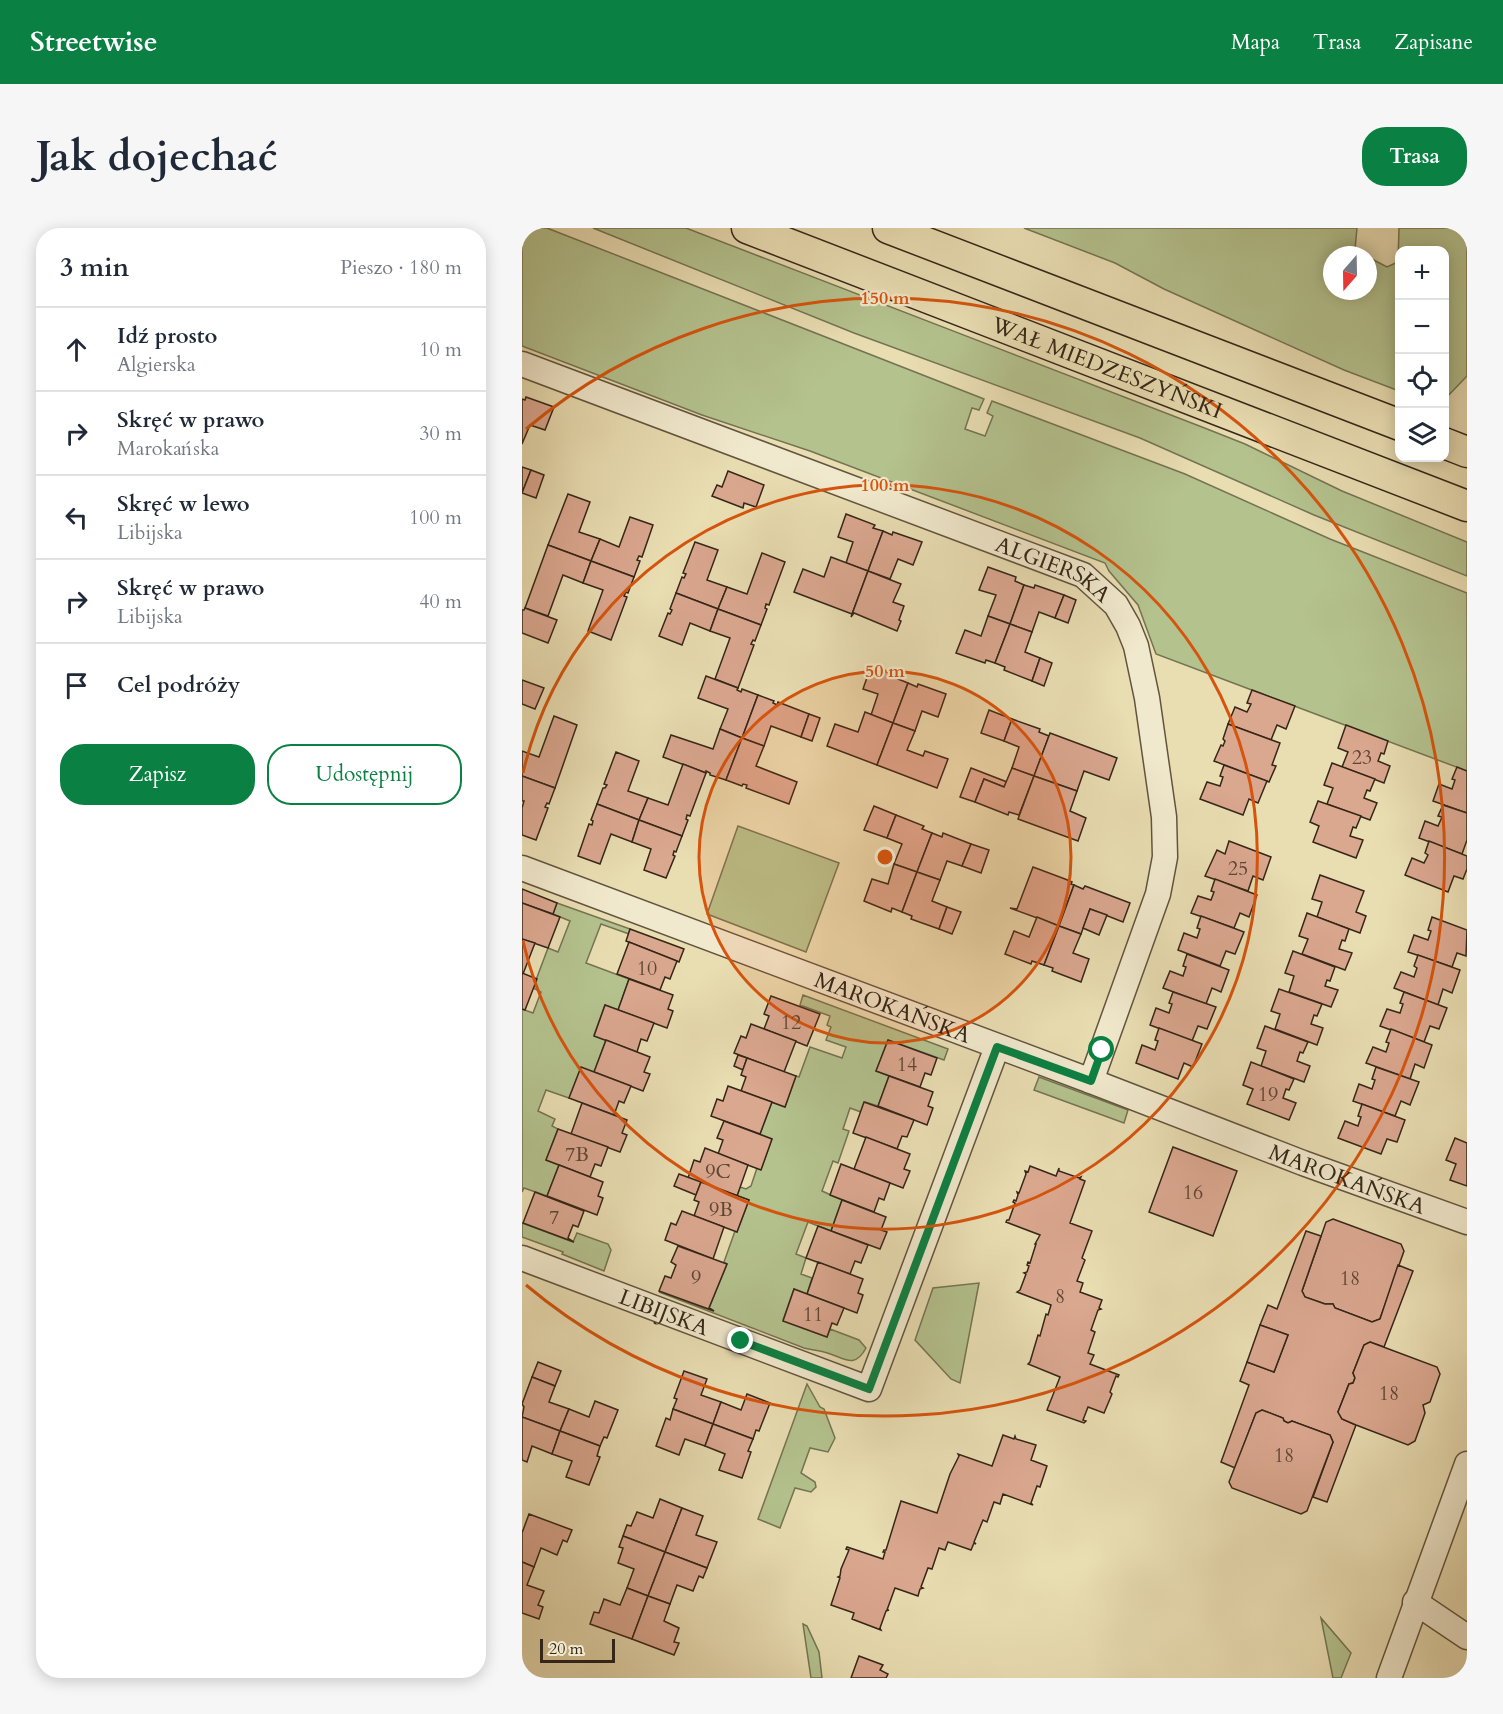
<!DOCTYPE html>
<html lang="pl">
<meta charset="utf-8">
<style>
:root{--surface:#fff;--page:#f6f6f7;--text:#1f2937;--muted:#747a83;--line:#e0e1e3;--accent:#0b8043}
body{margin:0;font-family:Cardo,serif;background:var(--page);color:var(--text)}
.controls{position:absolute;right:18px;top:18px;display:grid;overflow:hidden;border-radius:12px;box-shadow:0 3px 15px #0003}
.controls button{width:54px;height:54px;display:grid;place-items:center;padding:0;border:0;border-bottom:2px solid var(--line);background:var(--surface);color:var(--text);font:30px sans-serif}
.compass{position:absolute;left:801px;top:18px;width:54px;height:54px;border-radius:50%;background:var(--surface);box-shadow:0 3px 15px #0003;rotate:200deg}
.scale{position:absolute;left:18px;bottom:15px;width:75px;box-sizing:border-box;padding-left:6px;border:3px solid #352618;border-top:0;font-size:16px;line-height:21px;white-space:nowrap;color:#352618;-webkit-text-stroke:4px #f1e9cd;paint-order:stroke}
.stop{position:absolute;width:18px;height:18px;margin:-14px;border:4px solid #0b8043;border-radius:50%;background:#fff}
.stop.end{background:#0b8043;border-color:#fff;box-shadow:0 2px 6px #0008}
.list{margin:0;padding:0;list-style:none}
h2{display:flex;justify-content:space-between;align-items:center;height:78px;margin:0;padding:0 24px;font-size:26px}
h2 small{font-size:20px;font-weight:400;color:var(--muted)}
.list li{display:grid;grid-template-columns:39px 1fr auto;gap:18px;align-items:center;box-sizing:border-box;height:84px;padding:0 24px;border-top:2px solid var(--line)}
.list b{display:block;font-size:22px;white-space:nowrap}
.list p{margin:0;font-size:20px;white-space:nowrap;color:var(--muted)}
.list em{font-size:20px;font-style:normal;color:var(--muted)}
.actions{display:flex;gap:12px;padding:18px 24px}
.actions a{flex:1;padding:14px 0;border:2px solid var(--accent);border-radius:24px;text-align:center;font-size:21px;color:var(--accent)}
.actions .main{background:var(--accent);color:#fff}
.icon{flex:none;width:33px;height:33px;fill:none;stroke:currentColor;stroke-width:2;stroke-linecap:round;stroke-linejoin:round}
.map{position:relative;flex:none;width:945px;height:1450px;overflow:hidden;border-radius:24px}
header{display:flex;align-items:center;gap:36px;box-sizing:border-box;height:84px;padding:0 30px;background:var(--accent);color:#fff}
header strong{font-size:28px}
nav{display:flex;gap:33px;margin-inline-start:auto;font-size:21px}
.intro{display:flex;align-items:center;justify-content:space-between;box-sizing:border-box;height:144px;padding:0 36px}
h1{margin:0;font-size:42px}
.button{padding:15px 27px;border-radius:24px;background:var(--accent);color:#fff;font-size:21px;font-weight:700}
main{display:flex;gap:36px;padding:0 36px}
aside{flex:1;background:var(--surface);border-radius:24px;box-shadow:0 3px 15px #0003}
.map>svg:first-child{display:block}
.green{fill:#b4c28e;stroke:#747453;stroke-width:1.5}
.building{fill:#daa78f;stroke:#352618;stroke-width:1.5}
.lines{fill:none;stroke-linecap:round;stroke-linejoin:round}
.minor-casing{stroke:#62543e;stroke-width:27}
.major-casing{stroke:#352618;stroke-width:33}
.minor{stroke:#f1e9cd;stroke-width:24}
.major{stroke:#e9ddb2;stroke-width:30}
.route{stroke:#0b8043;stroke-width:8}
.ring{fill:none;stroke:#d6540d;stroke-width:3}
.labels{text-anchor:middle;stroke-width:4.5;stroke-linejoin:round;paint-order:stroke}
.number-label{font-size:20px;fill:#5e4636}
.street-label{font-size:22px;fill:#352618;stroke:#f1e9cd}
.centre{fill:#d6540d;stroke:#f1e9cd;stroke-width:3}
.ring-label{font-size:18px;text-anchor:middle;font-weight:bold;fill:#d6540d;stroke:#f1e9cd;stroke-width:4.5;stroke-linejoin:round;paint-order:stroke}
</style>
<header>
<strong>Streetwise</strong>
<nav><a>Mapa</a><a>Trasa</a><a>Zapisane</a></nav>
</header>
<div class="intro"><h1>Jak dojechać</h1><a class="button">Trasa</a></div>
<main>
<aside>
<h2>3 min<small>Pieszo · 180 m</small></h2>
<ul class="list">
<li><svg class="icon" aria-label="ahead" viewBox="0 0 24 24"><path d="M12 20V5M6 11l6-6 6 6"/></svg><div><b>Idź prosto</b><p>Algierska</p></div><em>10 m</em></li>
<li><svg class="icon" aria-label="right" viewBox="0 0 24 24"><path d="M7 20v-9h11M14 6l5 5-5 5"/></svg><div><b>Skręć w prawo</b><p>Marokańska</p></div><em>30 m</em></li>
<li><svg class="icon" aria-label="left" viewBox="0 0 24 24"><path d="M17 20v-9H6M10 6l-5 5 5 5"/></svg><div><b>Skręć w lewo</b><p>Libijska</p></div><em>100 m</em></li>
<li><svg class="icon" aria-label="right" viewBox="0 0 24 24"><path d="M7 20v-9h11M14 6l5 5-5 5"/></svg><div><b>Skręć w prawo</b><p>Libijska</p></div><em>40 m</em></li>
<li><svg class="icon" aria-label="arrive" viewBox="0 0 24 24"><path d="M6 21V4h12l-3 4 3 4H6"/></svg><div><b>Cel podróży</b></div></li>
</ul>
<div class="actions"><a class="main">Zapisz</a><a>Udostępnij</a></div>
</aside>
<div class="map">
<svg width="945" height="1450" viewBox="0 0 945 1450">
<rect width="100%" height="100%" fill="#e9ddb2"/>
<filter id="stains"><feTurbulence type="fractalNoise" baseFrequency=".00333" numOctaves="4"/><feColorMatrix values="0 0 0 0 .2 0 0 0 0 .09 0 0 0 0 .02 0 0 0 .5 -.17"/></filter>
<radialGradient id="worn" r=".72"><stop offset=".6" stop-color="#630" stop-opacity="0"/><stop offset="1" stop-color="#630" stop-opacity=".3"/></radialGradient>
<g class="green">
<path d="M0,0h25l437,171 -5,11 -7,-2 -7,21 20,7 8,-20 -6,-3 5,-12 193,73 145,65 137,54v178l-311,-117 -18,-49 -29,-34 -4,-8 -295,-112 -108,-36 -180,-69z"/>
<path d="M71,0h93l516,199 43,17 97,47 125,51v34l-153,-61 -174,-77 -286,-105z"/>
<path d="M502,0h333l-2,21 10,6h-33v36h36v-34l19,10 11,-5 1,-34h60l8,9v139l-22,23 -1,-149h-44l-1,141 -55,-21 -180,-81 -49,-26z"/>
<path d="M216,598l101,37 -33,89 -99,-38z"/>
<path d="M35,675l73,26 -1,5 -28,-10 -15,39 43,16 -11,31 -13,-5 -11,30 12,5 -12,32 -13,-4 -12,30 -23,-8 -8,21 17,8 -3,7 6,3 -12,31 13,5 -12,31 -23,-8 -2,4v-183l11,4 8,-21 -8,-4 15,-40 10,4 12,-31 -17,-7z"/>
<path d="M281,767l145,54 -4,11 -56,-20 -12,31 13,5 -11,30 -13,-4 -4,10 -11,-4 -7,21 6,2 -11,32 -5,-2 -11,30 20,9 -11,31 -23,-9 -12,32 10,4 -5,16 11,4 -5,16 -13,-5 -11,31 44,17 3,-8 29,11 7,8c-12,23 -24,8 -42,4 -7,-2 -13,-2 -20,-4l-145,-56 55,19 -5,-3 18,-44 -3,-2 11,-31 2,1 12,-32 -12,-4 3,-9 6,2 5,-3 6,-18 4,1 11,-30 -12,-5 12,-32 13,5 11,-31 3,1 11,-30 32,11 4,-11 -20,-7 5,-13 -4,-2 3,-9 -30,-11z"/>
<path d="M517,849l89,33 -4,13 -90,-33z"/>
<path d="M0,995l51,19 4,-9 31,11 3,6 -7,21 -42,-17 1,-2 -41,-15z"/>
<path d="M457,1055l-19,100 -9,-4 -36,-39 18,-52z"/>
<path d="M285,1156l13,23 4,2 11,29 -7,14 -18,-4 -9,25 14,9 1,5 -5,5 -16,-4 -15,40 -22,-9z"/>
<path d="M799,1390l30,35 -10,25h-8z"/>
<path d="M281,1396l4,2 12,26 3,26h-11z"/>
</g>
<g class="building">
<path d="M4,169l28,10 -9,23 -15,-5 -8,19v-45l3,1z"/>
<path d="M0,239l9,3 -9,23z"/>
<path d="M9,242l13,5 -8,23 -14,-5z"/>
<path d="M206,243l36,14 -8,22 -12,-4 -1,5 -31,-12 5,-11 5,2z"/>
<path d="M46,266l22,8 -11,30 21,7 -9,22 -43,-16z"/>
<path d="M324,286l29,11 -2,3 10,3 -15,40 -22,-8 7,-21 -15,-5z"/>
<path d="M108,289l23,8 -11,32 -3,-1 -2,4 3,1 -6,16 -43,-16 9,-22 19,8z"/>
<path d="M361,303l9,4 1,-3 29,10 -9,23 -15,-6 -8,20 -22,-8z"/>
<path d="M173,314l23,8 -11,30 20,7 -9,22 -42,-16 6,-16 2,1 2,-4 -3,-1z"/>
<path d="M26,317l43,16 -8,22 -20,-8 -15,41 -23,-8z"/>
<path d="M240,325l23,9 -16,43 -3,-1 -1,4 2,1 -6,16 -43,-16 9,-22 20,7z"/>
<path d="M309,329l37,14 -16,43 -58,-22 9,-23 21,8z"/>
<path d="M69,333l43,16 -6,16 -2,-1 -2,4 3,1 -16,43 -23,-9 15,-41 -20,-7z"/>
<path d="M466,339l28,10 -1,4 9,4 -14,39 -22,-8 8,-21 -17,-5z"/>
<path d="M346,343l33,13 -8,18 11,4 -5,14 2,1 -4,10 -43,-18 -3,4z"/>
<path d="M502,357l10,3 1,-3 29,10 -9,23 -16,-6 -7,20 -22,-8z"/>
<path d="M154,365l42,16 -8,22 -20,-8 -8,22 -23,-9 9,-23 2,1 2,-4 -2,-1z"/>
<path d="M542,367l12,5 -8,23 -13,-5z"/>
<path d="M3,380l32,12 -9,23 -26,-10v-23h2z"/>
<path d="M196,381l43,16 -6,16 -2,-1 -2,4 3,1 -16,43 -23,-9 15,-41 -20,-7z"/>
<path d="M466,388l22,8 -15,39 -9,-3 -1,3 -29,-10 9,-23 16,6z"/>
<path d="M488,396l22,8 -7,20 15,6 -8,23 -28,-11 1,-3 -10,-4z"/>
<path d="M518,430l12,5 -8,23 -12,-5z"/>
<path d="M349,438l28,10 -1,3 10,4 -15,40 -22,-8 7,-21 -15,-5z"/>
<path d="M184,448l32,12 -1,2 4,2 1,-3 16,6 -16,43 -22,-9 8,-20 -30,-11z"/>
<path d="M0,452l22,8 -9,21 -13,-5z"/>
<path d="M386,455l9,4 1,-3 28,10 -8,23 -16,-6 -7,20 -22,-8z"/>
<path d="M730,462l43,16 -9,23 -9,-4 -6,15 -43,-16 7,-17 12,5 4,-8 -4,-1z"/>
<path d="M236,467l16,6 -1,2 4,2 1,-3 31,12 -8,23 -30,-11 -7,20 -22,-8z"/>
<path d="M467,482l23,9 -8,22 -23,-8z"/>
<path d="M343,484l28,11 -16,42 -50,-19 8,-22 23,8z"/>
<path d="M287,486l11,4 -8,23 -11,-4z"/>
<path d="M32,488l23,9 -22,63 -33,-12v-25l17,6z"/>
<path d="M490,491l28,10 -1,3 10,4 -15,40 -22,-8 7,-21 -15,-6z"/>
<path d="M371,495l22,8 -8,19 16,6 2,-5 23,8 -11,29 -60,-23z"/>
<path d="M706,496l52,19 -8,22 4,1 -7,16 -55,-21 7,-16 2,1 2,-5 -2,-2z"/>
<path d="M824,497l42,16 -4,13 -3,-1 -3,8 12,5 -6,17 -42,-16 6,-15 -10,-4z"/>
<path d="M198,501l22,9 -16,42 -16,-5v-2l-4,-2v2l-43,-16 8,-22 42,14z"/>
<path d="M528,505l67,25 -8,22 -25,-9 -7,20 -43,-15z"/>
<path d="M220,510l22,8 -8,20 41,16 -8,22 -43,-16 1,-3 -4,-1 -1,2 -16,-6z"/>
<path d="M94,524l23,9 -11,30 20,7 -9,22 -42,-16 6,-16h2l2,-3 -3,-1z"/>
<path d="M810,535l43,16 -5,12 -3,-1 -3,8 13,5 -7,17 -43,-16 6,-16 -9,-3z"/>
<path d="M161,536l23,9 -16,43 -3,-1 -1,4 2,1 -6,16 -43,-16 9,-22 20,7z"/>
<path d="M702,537l43,16 -9,22 -9,-4 -6,16 -43,-16 7,-17 13,4 3,-9 -3,-1z"/>
<path d="M935,539l10,4v42l-34,-12 6,-17 13,5 3,-9 -3,-1z"/>
<path d="M449,540l36,14 -3,5 -20,-8 -9,23 -15,-5z"/>
<path d="M490,540l22,8 -15,39 -10,-3 -1,3 -33,-13 9,-23 20,8z"/>
<path d="M0,548l33,12 -6,16 -2,-1 -2,4 3,1 -12,32 -14,-5v-27l2,-7h-2z"/>
<path d="M512,548l43,15 -7,20 16,7 -8,23 -60,-22z"/>
<path d="M796,573l43,15 -5,12 -3,-1 -3,9 13,4 -7,18 -43,-16 6,-16 -9,-4z"/>
<path d="M75,576l42,16 -7,22 -21,-8 -11,30 -22,-8 11,-32 3,1 1,-4 -2,-1z"/>
<path d="M921,577l24,8v27l-5,14 -43,-16 6,-17 13,5 4,-9 -4,-1z"/>
<path d="M352,578l22,9 -9,23 -23,-8z"/>
<path d="M374,587l28,11 -2,3 10,4 -15,39 -23,-8 8,-20 -15,-6z"/>
<path d="M117,592l43,16 -6,16 -2,-1 -1,4 2,1 -9,22 -22,-8 7,-21 -19,-7z"/>
<path d="M410,605l10,4 1,-4 28,11 -9,22 -15,-5 -7,19 -23,-8z"/>
<path d="M707,613l42,16 -8,23 -10,-4 -5,15 -43,-15 12,-26 8,4z"/>
<path d="M907,613l38,15v13l-4,10 -9,-3 -6,16 -43,-17 7,-17 12,5 4,-8 -3,-2z"/>
<path d="M449,616l18,6 -8,23 -19,-7z"/>
<path d="M372,636l23,8 -15,40 -10,-4 -1,4 -27,-11 8,-22 16,5z"/>
<path d="M511,639l32,12 7,3 -1,2 3,1 -15,41 -49,-18 7,1z"/>
<path d="M395,644l23,8 -8,21 15,6 -8,22 -28,-10 1,-3 -10,-4z"/>
<path d="M798,647l44,16 -8,21 10,4 -6,17 -43,-16 5,-15 -10,-3z"/>
<path d="M693,651l42,16 -8,22 -9,-4 -6,15 -43,-15 7,-17 13,4 3,-8 -3,-1z"/>
<path d="M552,657l9,4 2,-3 45,17 -7,19 -33,-13 -9,25 -22,-8z"/>
<path d="M0,661l35,14 -4,11 -31,-11z"/>
<path d="M0,675l38,14 -12,31 -26,-9z"/>
<path d="M425,679l14,5 -9,22 -13,-5z"/>
<path d="M568,681l17,6 -8,20 -16,-7z"/>
<path d="M785,685l42,16 -4,12 -3,-1 -3,9 13,4 -7,17 -43,-16 6,-15 -9,-3z"/>
<path d="M679,688l43,16 -9,22 -9,-3 -6,15 -42,-16 6,-17 13,5 3,-9 -3,-1z"/>
<path d="M515,689l22,9 -15,39 -12,-4 -1,3 -26,-10 9,-23 15,6z"/>
<path d="M910,689l35,13 -1,26 -9,-3 -5,14 -44,-15 6,-17 14,5 3,-9 -3,-1z"/>
<path d="M537,698l22,8 -8,19 16,6 -8,23 -29,-11 1,-3 -9,-3z"/>
<path d="M108,701l54,20 -5,13 -53,-21z"/>
<path d="M0,711l13,4 -12,31 -1,-1z"/>
<path d="M107,714l48,19 -7,18 -5,-2 -5,13 -43,-16z"/>
<path d="M771,723l42,16 -5,14 -3,-1 -2,6 13,4 -7,17 -42,-15 5,-16 -9,-3z"/>
<path d="M665,726l42,16 -8,22 -9,-4 -6,16 -43,-16 7,-17 13,5 3,-9 -3,-1z"/>
<path d="M896,727l42,15 -8,23 -9,-4 -5,16 -44,-17 7,-16 13,5 3,-9 -3,-2z"/>
<path d="M0,745l15,6 -12,31 -3,-1z"/>
<path d="M107,751l44,16 -5,14 5,2 -6,17 -49,-18z"/>
<path d="M757,761l43,15 -5,12 -3,-1 -3,9 12,4 -6,17 -42,-16 5,-15 -9,-3z"/>
<path d="M651,764l43,15 -9,22 -9,-3 -6,15 -42,-16 6,-17 13,5 3,-9 -3,-1z"/>
<path d="M882,764l43,16 -8,21 -9,-3 -6,16 -44,-16 7,-17 13,4 3,-9 -3,-1z"/>
<path d="M249,768l49,18 -13,32 -43,-17 5,-13 -5,-2z"/>
<path d="M83,777l49,18 -7,18 -6,-2 -4,13 -43,-16z"/>
<path d="M229,796l45,17 -12,31 -50,-19 7,-17 5,2z"/>
<path d="M743,798l43,16 -5,11 -3,-1 -3,9 13,5 -6,16 -43,-16 5,-15 -9,-3z"/>
<path d="M637,800l43,16 -9,23 -9,-4 -6,16 -42,-16 6,-18 13,5 3,-9 -3,-1z"/>
<path d="M869,801l41,16 -8,23 -9,-4 -5,15 -44,-16 7,-16 13,5 3,-9 -3,-1z"/>
<path d="M84,812l44,17 -6,15 6,2 -7,17 -49,-19z"/>
<path d="M366,812l49,18 -6,17 -6,-2 -5,14 -44,-16z"/>
<path d="M216,827l9,3 -4,12 -9,-4z"/>
<path d="M225,830l49,18 -11,31 -44,-16 5,-14 -5,-2z"/>
<path d="M729,834l43,17 -5,11 -3,-1 -3,9 13,5 -7,17 -42,-16 6,-15 -10,-4z"/>
<path d="M59,839l50,19 -7,17 -5,-2 -5,14 -45,-17z"/>
<path d="M854,839l43,15 -9,23 -9,-4 -6,15 -42,-15 6,-17 13,5 3,-9 -3,-1z"/>
<path d="M367,848l44,16 -5,14 5,2 -6,17 -49,-19z"/>
<path d="M206,858l44,16 -12,32 -49,-18 6,-17 6,2z"/>
<path d="M342,874l50,18 -7,17 -5,-1 -5,13 -44,-16z"/>
<path d="M60,875l45,17 -5,13 5,2 -7,17 -49,-18z"/>
<path d="M840,876l43,16 -8,22 -10,-3 -6,15 -43,-16 7,-17 13,5 3,-9 -3,-1z"/>
<path d="M202,893l48,18 -11,31 -43,-16 5,-14 -6,-2z"/>
<path d="M36,901l50,18 -7,19 -6,-2 -5,13 -44,-17z"/>
<path d="M344,909l44,17 -6,15 6,2 -7,17 -49,-19z"/>
<path d="M933,910l12,5v43l-17,-6 6,-16 -10,-4z"/>
<path d="M651,919l64,24 -24,65 -64,-24z"/>
<path d="M183,920l43,17 -11,31 -49,-18 6,-18 6,2z"/>
<path d="M319,936l49,19 -6,17 -5,-2 -5,14 -44,-17z"/>
<path d="M37,937l44,17 -5,14 5,2 -6,17 -50,-19z"/>
<path d="M508,938l26,10 3,-8v3l20,7 2,-1 -1,2 5,2 -15,42 22,8 -10,27 3,2 -8,21 6,2 -3,9 22,8 -3,8 2,1 -3,1 -7,20 4,2 -7,21 6,2 -4,9 29,11 -1,2 -2,-1 -6,16 2,2 -8,19 -16,-6 -5,13 3,1 -2,2 -37,-13 13,-33 -32,-13 2,-2 8,-27 2,1 6,-22 2,1 3,-10 -34,-13 3,-2 6,-16 -2,-1 3,-1 2,-6 -2,-1 1,-3 2,1 6,-19h-1l5,-9 -34,-13 1,-2h2l6,-17 -2,-1 1,-2 2,1 2,-6 -1,-3 2,1 7,-19 -1,-3 3,1z"/>
<path d="M157,946l22,8 -5,13 -22,-9z"/>
<path d="M179,954l48,18 -12,32 -43,-16 5,-14 -5,-2z"/>
<path d="M13,964l49,19 -6,16 -5,-2 -5,13 6,4 -51,-19z"/>
<path d="M320,972l44,17 -5,13 6,2 -7,17 -49,-18z"/>
<path d="M160,983l42,16 -11,32 -48,-19 6,-17 5,2z"/>
<path d="M811,991l68,25 3,7 -24,68 -8,3 -37,-14 -2,-4h-8l-20,-7 -3,-6 24,-69z"/>
<path d="M296,998l50,19 -7,18 -6,-2 -5,13 -44,-16z"/>
<path d="M784,1003l15,5 -19,55 3,6 20,7h8l2,4 37,14 8,-3 18,-54 15,6 -29,76 -14,-5 -6,3 -11,28 2,5 -2,5 -4,1 -11,28 4,7 14,6 -29,77 -14,-5 20,-55 -3,-7 -38,-14 -4,2 -4,-2 -1,-3 -21,-8 -6,3 -21,55 -14,-6 28,-77 -9,-4 7,-19 27,10 14,-37 -28,-10 8,-20 9,4z"/>
<path d="M156,1018l49,18 -18,44 5,3 -55,-20 6,-15 6,2 5,-13 -5,-3z"/>
<path d="M296,1034l45,17 -5,14 5,2 -6,18 -50,-19z"/>
<path d="M272,1061l50,19 -7,17 -5,-2 -5,14 -44,-16z"/>
<path d="M738,1097l28,10 -14,37 -27,-10z"/>
<path d="M848,1114l67,25 3,7 -10,28 -7,3 2,8 -10,28 -7,4 -52,-20 -14,-6 -4,-7 11,-28 4,-1 2,-5 -2,-5 11,-28z"/>
<path d="M16,1134l23,9 -6,15 -23,-9z"/>
<path d="M162,1143l23,8 -6,16 20,7 -8,22 -40,-15 4,-10 -3,-1z"/>
<path d="M10,1149l23,9 -6,16 20,7 -9,22 -38,-14 2,-10 -2,-3z"/>
<path d="M225,1166l23,9 -11,28 -3,-1 -3,9 -40,-15 8,-22 20,8z"/>
<path d="M73,1173l23,9 -11,28 -3,-1 -4,9 -40,-15 9,-22 20,8z"/>
<path d="M151,1181l40,15 -8,22 -20,-7 -6,16 -23,-9 10,-28 4,2z"/>
<path d="M740,1182l21,8 1,3 4,2 4,-2 38,14 3,7 -26,69 -6,3 -69,-26 -3,-6 27,-69z"/>
<path d="M0,1189l38,14 -8,23 -20,-8 -5,16 -5,-2z"/>
<path d="M191,1196l40,15 -5,12 3,1 -9,26 -23,-8 6,-16 -20,-8z"/>
<path d="M38,1203l40,15 -3,10 3,1 -11,28 -23,-8 6,-16 -20,-7z"/>
<path d="M481,1207l11,4 1,-3 1,3 20,6 -5,15 16,6 -7,21 -3,-1 -6,17 2,2 -30,-11 -3,10 -6,-2 -7,20 -4,-2 -9,22 2,2 -2,-1 -3,7 -23,-8 -3,8 -6,-2 -7,21 -4,-1 -7,19 2,1 -3,1 -2,7 -23,-8 -8,22h2l-3,1 -6,17 1,2 -29,-11 2,-6 -23,-8 9,-27 -2,-1 2,-1 1,-7 8,-19 -3,-1 1,-2 36,12 2,-7h-2l1,-2h2l15,-49 36,12 13,-39 9,-18 -1,-2 34,12z"/>
<path d="M138,1271l22,9 -17,44 -42,-16 4,-11 4,1 6,-14 16,6z"/>
<path d="M160,1280l21,8 -7,19 21,7 -10,26 -42,-16z"/>
<path d="M7,1286l43,16 -5,12 -4,-2 -6,15 -16,-7 -7,19 -12,-5v-29z"/>
<path d="M101,1308l42,16 -17,44 -21,-8 7,-19 -16,-6 5,-15 -4,-1z"/>
<path d="M143,1324l42,16 -4,10 -4,-2 -6,15 -16,-6 -7,19 -22,-8z"/>
<path d="M0,1334l12,5 -7,18 17,6 -6,14 5,2 -4,12 -17,-6z"/>
<path d="M105,1360l21,8 -16,43 -42,-15 4,-12 5,1 5,-14 16,6z"/>
<path d="M126,1368l22,8 -6,17 15,7 -5,14 5,1 -5,12 -42,-16z"/>
<path d="M337,1428l24,9 -3,5 8,4 -2,4h-35z"/>
</g>
<g class="lines">
<g class="minor-casing">
<g id="minor">
<path id="s1" d="M0,136l561,211 33,30 12,21 8,20 11,52 17,119 1,40 -7,37 -67,187"/>
<path id="s2" d="M0,640l569,213 212,82 164,59"/>
<path id="s3" d="M0,1030l347,131 128,-342"/>
<path d="M893,1374l52,35"/>
<path d="M867,1450l78,-214"/>
</g>
</g>
<g class="major-casing">
<g id="major">
<path id="s4" d="M225,0l720,278"/>
<path d="M366,0l512,197"/>
<path d="M922,215l23,9"/>
</g>
</g>
<use href="#minor" class="minor"/>
<use href="#major" class="major"/>
</g>
<g class="lines">
<path class="route" d="M219,1113l128,48 128,-342 94,34 11,-31"/>
</g>
<circle cx="363" cy="629" r="186" fill="#d6540d" fill-opacity=".12"/>
<g class="ring">
<circle cx="363" cy="629" r="186"/>
<path d="M1 545A372 372 0 1 1 1 713"/>
<path d="M4 201A559 559 0 1 1 4 1057"/>
</g>
<g class="labels">
<g class="number-label">
<text x="840" y="536">23</text>
<text x="716" y="647">25</text>
<text x="125" y="747">10</text>
<text x="269" y="801">12</text>
<text x="385" y="843">14</text>
<text x="746" y="873">19</text>
<text x="55" y="933">7B</text>
<text x="196" y="950">9C</text>
<text x="671" y="971">16</text>
<text x="199" y="988">9B</text>
<text x="32" y="996">7</text>
<text x="174" y="1056">9</text>
<text x="828" y="1057">18</text>
<text x="538" y="1075">8</text>
<text x="291" y="1093">11</text>
<text x="867" y="1172">18</text>
<text x="762" y="1234">18</text>
</g>
<g class="street-label">
<text dy="8" stroke="none"><textPath href="#s4" startOffset="386">WAŁ MIEDZESZYŃSKI</textPath></text>
<text dy="8" stroke="none"><textPath href="#s1" startOffset="570">ALGIERSKA</textPath></text>
<text dy="8" stroke="none"><textPath href="#s2" startOffset="396">MAROKAŃSKA</textPath></text>
<text dy="8" stroke="none"><textPath href="#s2" startOffset="882">MAROKAŃSKA</textPath></text>
<text dy="8" stroke="none"><textPath href="#s3" startOffset="152">LIBIJSKA</textPath></text>
</g>
</g>
<circle cx="363" cy="629" r="9" class="centre"/>
<g class="ring-label">
<text x="363" y="76">150 m</text>
<text x="363" y="263">100 m</text>
<text x="363" y="449">50 m</text>
</g>
<rect width="100%" height="100%" filter="url(#stains)"/>
<rect width="100%" height="100%" fill="url(#worn)"/>
</svg>
<div class="controls">
<button>+</button>
<button>−</button>
<button><svg class="icon" aria-label="locate" viewBox="0 0 24 24"><circle cx="12" cy="12" r="6"/><path d="M12 2v4M12 18v4M2 12h4M18 12h4"/></svg></button>
<button><svg class="icon" aria-label="layers" viewBox="0 0 24 24"><path d="M12 4l9 5-9 5-9-5zM3 14l9 5 9-5"/></svg></button>
</div>
<svg class="compass" viewBox="-18 -18 36 36"><path d="M0-13l5 13h-10z" fill="#e53935"/><path d="M0 13l5-13h-10z" fill="#747a83"/></svg>
<div class="scale">20 m</div>
<div class="stop" style="left:580px;top:822px"></div>
<div class="stop end" style="left:219px;top:1113px"></div>
</div>
</main>
